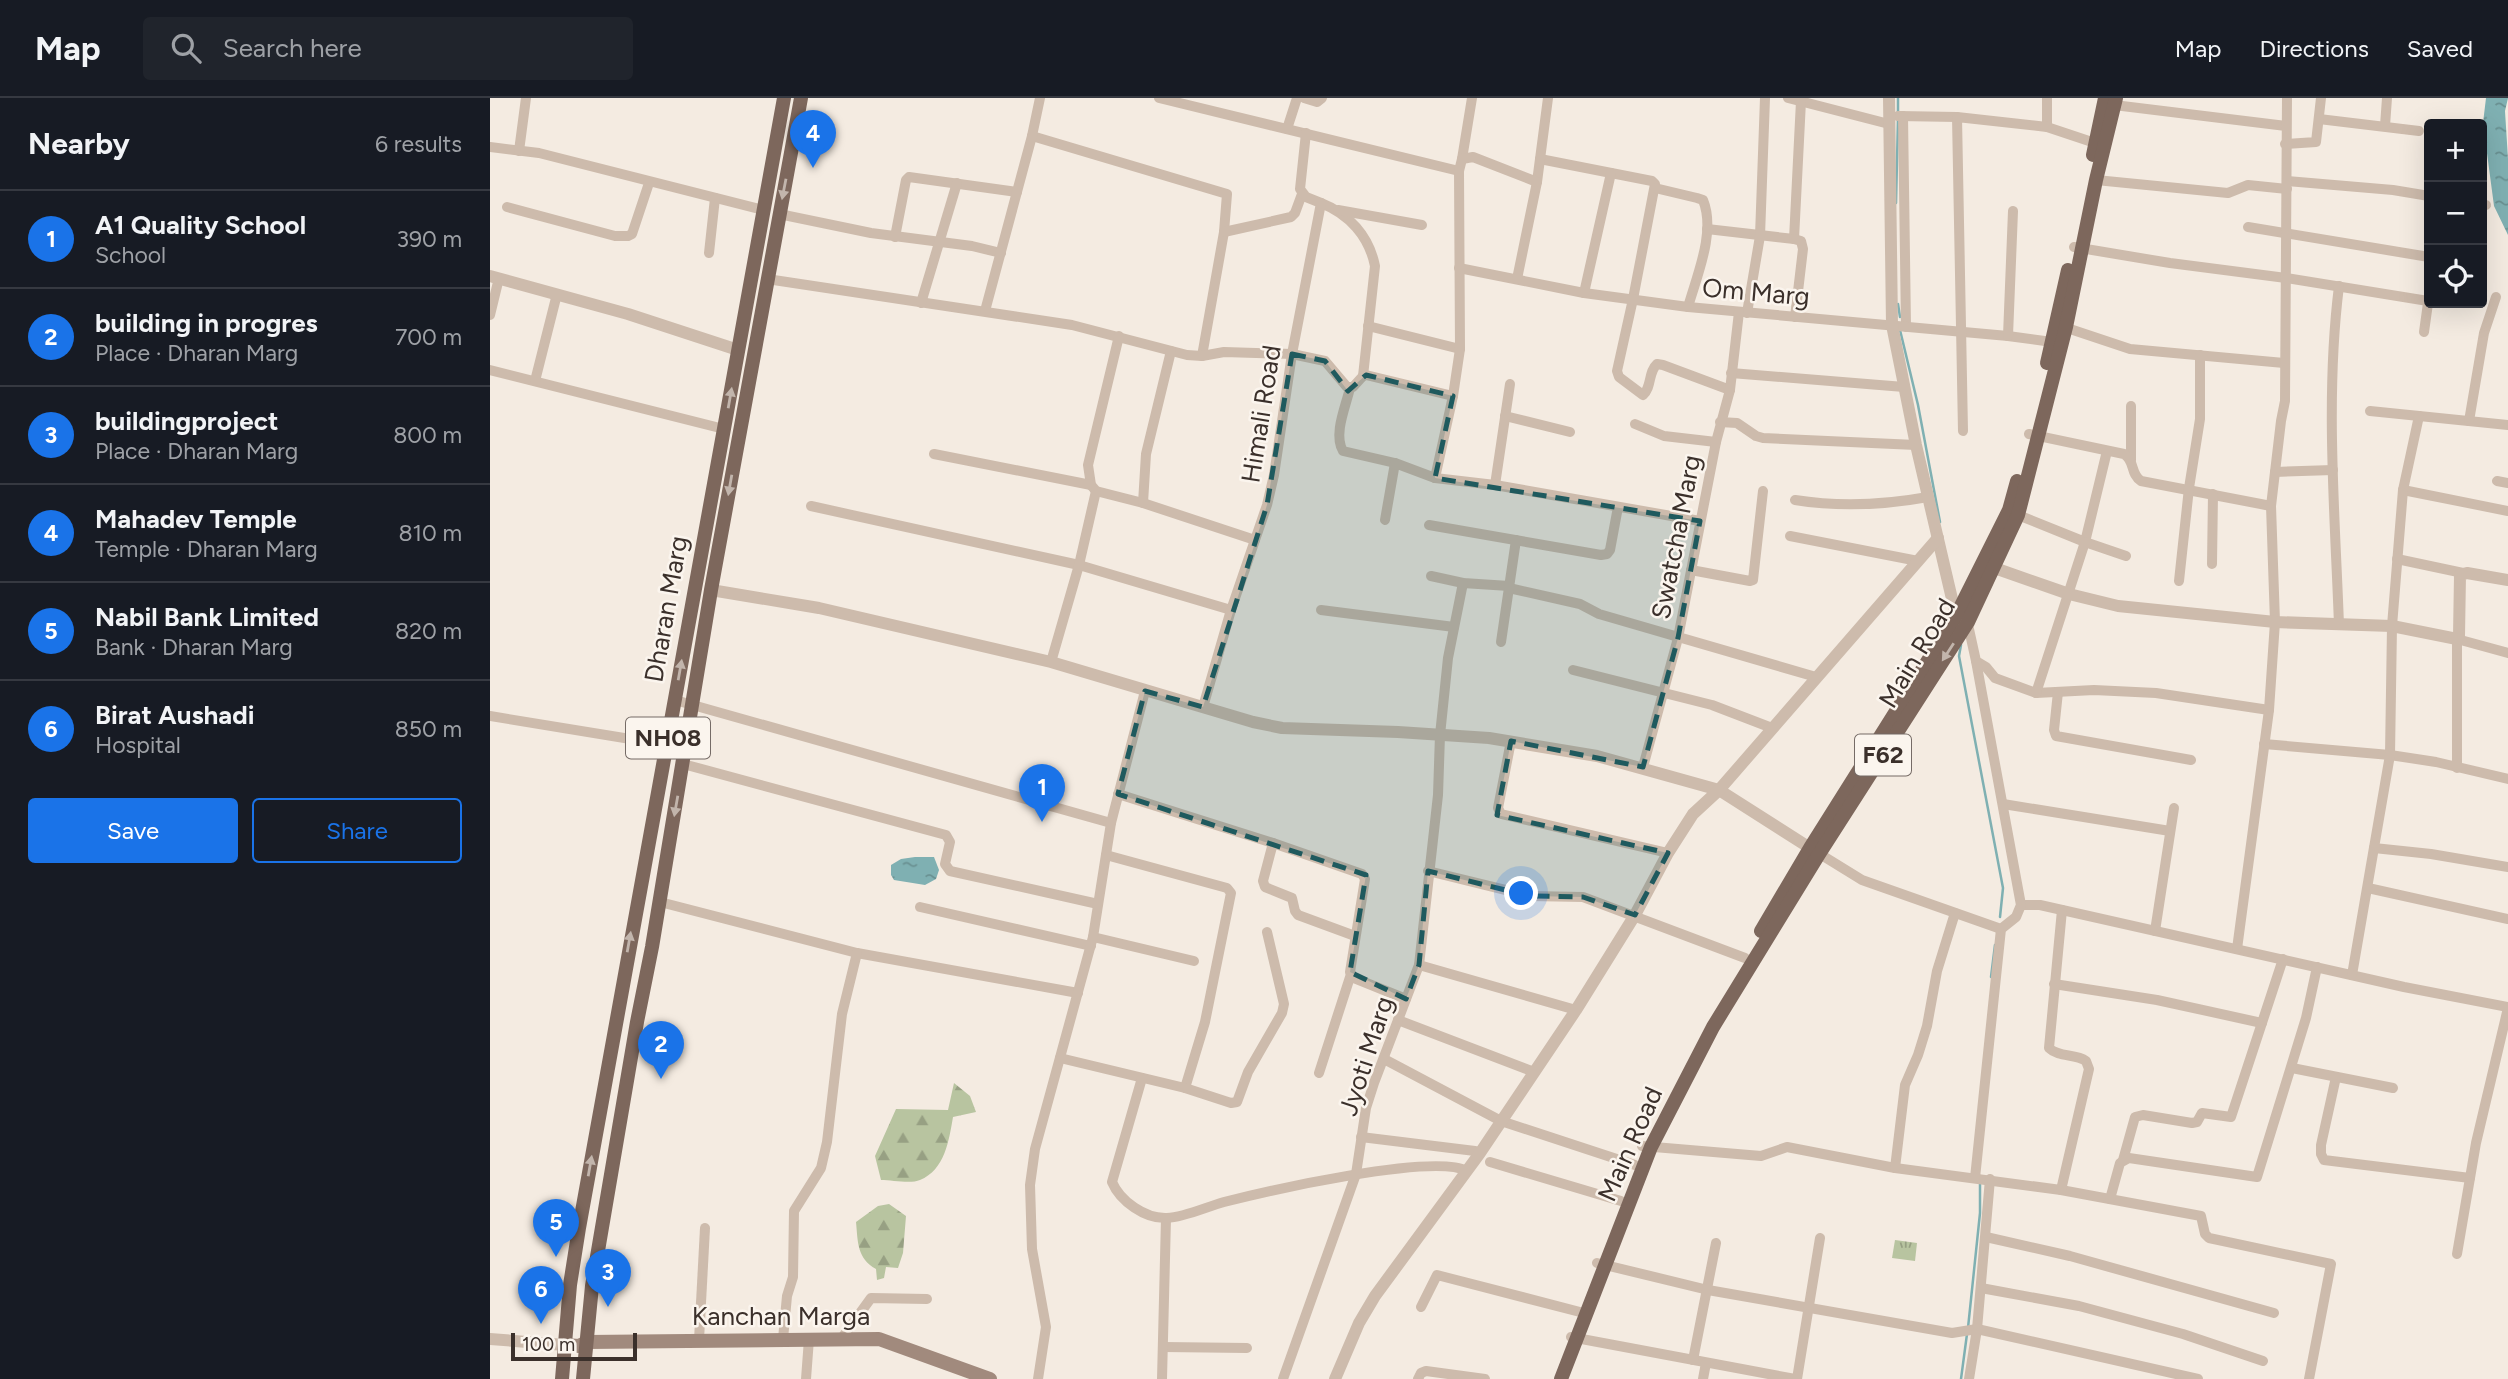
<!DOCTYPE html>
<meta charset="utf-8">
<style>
:root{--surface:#171b24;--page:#20242c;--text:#f1f3f6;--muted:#9ea1a6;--line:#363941;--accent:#1a73e8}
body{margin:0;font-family:Figtree,sans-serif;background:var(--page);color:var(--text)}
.controls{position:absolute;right:21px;top:21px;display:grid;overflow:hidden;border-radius:7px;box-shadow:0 7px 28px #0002}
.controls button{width:63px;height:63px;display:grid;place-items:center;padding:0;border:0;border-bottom:2px solid var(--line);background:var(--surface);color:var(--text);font:35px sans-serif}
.scale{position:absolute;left:21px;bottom:18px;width:126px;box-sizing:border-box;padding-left:7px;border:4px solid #3b302b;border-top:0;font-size:19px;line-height:24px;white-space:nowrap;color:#3b302b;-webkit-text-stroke:5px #fbf5ee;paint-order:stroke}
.you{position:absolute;left:1032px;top:796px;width:24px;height:24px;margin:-18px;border:5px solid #fff;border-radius:50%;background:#1a73e8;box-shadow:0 0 0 10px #1a73e833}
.badge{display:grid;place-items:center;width:46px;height:46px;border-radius:50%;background:var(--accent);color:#fff;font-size:23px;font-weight:700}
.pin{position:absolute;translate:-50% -58px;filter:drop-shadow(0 2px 4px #0008)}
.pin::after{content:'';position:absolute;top:37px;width:24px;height:21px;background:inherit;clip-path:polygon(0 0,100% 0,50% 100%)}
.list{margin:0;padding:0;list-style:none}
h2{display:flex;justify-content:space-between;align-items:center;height:91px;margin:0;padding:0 28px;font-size:30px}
h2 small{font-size:23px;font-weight:400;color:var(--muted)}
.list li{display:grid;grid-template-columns:46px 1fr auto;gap:21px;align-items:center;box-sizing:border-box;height:98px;padding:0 28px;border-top:2px solid var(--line)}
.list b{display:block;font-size:26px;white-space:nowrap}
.list p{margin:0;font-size:23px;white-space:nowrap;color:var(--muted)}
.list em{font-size:23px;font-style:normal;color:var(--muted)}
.actions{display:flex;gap:14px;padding:21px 28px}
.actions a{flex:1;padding:16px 0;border:2px solid var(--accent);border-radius:7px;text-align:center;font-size:24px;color:var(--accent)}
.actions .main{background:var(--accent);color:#fff}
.icon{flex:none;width:38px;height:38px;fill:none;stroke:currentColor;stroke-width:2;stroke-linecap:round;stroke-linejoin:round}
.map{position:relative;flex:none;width:2018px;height:1281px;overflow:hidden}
header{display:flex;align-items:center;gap:42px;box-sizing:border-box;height:98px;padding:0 35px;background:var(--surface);border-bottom:2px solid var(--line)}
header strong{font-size:33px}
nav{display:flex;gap:38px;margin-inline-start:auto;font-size:24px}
.search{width:490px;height:63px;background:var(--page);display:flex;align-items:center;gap:18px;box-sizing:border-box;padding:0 24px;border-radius:7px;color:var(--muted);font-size:26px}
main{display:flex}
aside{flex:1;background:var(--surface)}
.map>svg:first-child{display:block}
.forest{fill:url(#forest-firs)}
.park{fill:url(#park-tufts)}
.water{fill:url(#water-ripples)}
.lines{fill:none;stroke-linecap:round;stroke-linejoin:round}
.stream{stroke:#7fb0b2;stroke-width:2.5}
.minor{stroke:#cdbbac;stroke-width:10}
.tertiary{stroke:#cdbbac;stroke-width:12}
.secondary{stroke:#a18a7d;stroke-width:14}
.primary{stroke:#7d675c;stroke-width:14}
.oneway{fill:#c2b5ac}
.marked{fill:#1f5a5e;fill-opacity:0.2;stroke:#1f5a5e;stroke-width:5;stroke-dasharray:14 9;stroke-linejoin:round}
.labels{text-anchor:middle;stroke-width:5;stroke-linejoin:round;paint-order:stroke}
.shield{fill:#fbf5ee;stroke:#756b66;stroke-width:2}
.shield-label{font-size:24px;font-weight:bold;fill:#3b302b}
.street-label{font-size:26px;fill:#3b302b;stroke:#fbf5ee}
</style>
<header>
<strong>Map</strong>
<div class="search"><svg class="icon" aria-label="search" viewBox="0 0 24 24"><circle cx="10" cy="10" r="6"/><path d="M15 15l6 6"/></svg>Search here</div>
<nav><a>Map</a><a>Directions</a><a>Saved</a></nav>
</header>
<main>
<aside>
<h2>Nearby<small>6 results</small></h2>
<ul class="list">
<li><span class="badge">1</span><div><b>A1 Quality School</b><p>School</p></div><em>390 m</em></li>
<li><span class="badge">2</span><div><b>building in progres</b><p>Place · Dharan Marg</p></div><em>700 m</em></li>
<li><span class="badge">3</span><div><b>buildingproject</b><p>Place · Dharan Marg</p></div><em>800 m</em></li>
<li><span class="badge">4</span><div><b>Mahadev Temple</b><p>Temple · Dharan Marg</p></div><em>810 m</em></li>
<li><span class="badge">5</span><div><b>Nabil Bank Limited</b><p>Bank · Dharan Marg</p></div><em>820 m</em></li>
<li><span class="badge">6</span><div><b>Birat Aushadi</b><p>Hospital</p></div><em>850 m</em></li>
</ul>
<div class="actions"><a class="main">Save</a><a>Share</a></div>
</aside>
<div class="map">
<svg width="2018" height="1281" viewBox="0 0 2018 1281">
<defs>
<pattern id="forest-firs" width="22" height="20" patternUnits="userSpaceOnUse" patternTransform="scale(1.75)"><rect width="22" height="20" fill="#b8c4a0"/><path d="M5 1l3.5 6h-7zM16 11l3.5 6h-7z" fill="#97a083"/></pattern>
<pattern id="park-tufts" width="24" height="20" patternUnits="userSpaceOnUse" patternTransform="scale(1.75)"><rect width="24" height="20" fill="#b8c4a0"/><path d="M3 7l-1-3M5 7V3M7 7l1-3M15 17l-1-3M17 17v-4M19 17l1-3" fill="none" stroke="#97a083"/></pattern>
<pattern id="water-ripples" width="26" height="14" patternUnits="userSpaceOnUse" patternTransform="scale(1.75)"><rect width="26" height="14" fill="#7fb0b2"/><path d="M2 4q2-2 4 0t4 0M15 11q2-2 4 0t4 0" fill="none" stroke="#699091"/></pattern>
</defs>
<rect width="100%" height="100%" fill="#f4ebe1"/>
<g class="forest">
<path d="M464,985l16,13 6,16 -23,5c-4,23 -8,53 -33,63 -9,4 -28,0 -39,0l-6,-24 21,-47 52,1z"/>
<path d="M399,1106l17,12 -3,37 -5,15 -12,-1 -2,11 -7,2 -1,-11c-19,-11 -18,-26 -20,-47l22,-16z"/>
</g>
<path class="park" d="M1405,1142l22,3 -2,18 -23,-3z"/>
<g class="water">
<path d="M1996,0h22l-3,13 3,48v76l-14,-29 -11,-83z"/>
<path d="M425,759h19l5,13 -3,9 -11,6 -31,-5 -3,-5v-10l10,-6z"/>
</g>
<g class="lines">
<g class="stream">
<path d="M1408,0v14"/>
<path d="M1406,105l2,-84"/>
<path d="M1408,206l2,13"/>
<path d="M1410,232l18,75 22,117"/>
<path d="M1471,547l-2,11 44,232 -3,29"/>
<path d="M1501,879l4,-32"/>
<path d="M1478,1230l12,-115v-32"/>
<path d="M1471,1281l6,-45"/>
</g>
<g class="minor">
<path d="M669,0l300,73"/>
<path d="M814,0l13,4 5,-4"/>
<path d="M1298,0l101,26"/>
<path d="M1557,0v29"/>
<path d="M1624,7l172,21"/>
<path d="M1408,18l59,1"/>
<path d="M1413,18l3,211"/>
<path d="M1829,21l100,12"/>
<path d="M1895,28l2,-28"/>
<path d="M797,31l10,-31"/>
<path d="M542,38l195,58 -3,38 -22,124"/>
<path d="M1795,46l31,-2 5,-44"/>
<path d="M0,49l49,6 224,57"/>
<path d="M29,53l7,-53"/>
<path d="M972,61l10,-61"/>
<path d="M1050,61l112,22 3,3 -22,115 -16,72 2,6 24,18c9,-8 5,-23 14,-31l6,1 67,25"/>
<path d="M1606,82l132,13 20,-8 39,4"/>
<path d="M1797,83l106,9 36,6"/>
<path d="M1165,90l42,10 6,2c13,32 -6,75 -15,107"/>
<path d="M831,105c28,11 48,33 54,63l-12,110"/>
<path d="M1992,106l4,1"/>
<path d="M17,109l108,29h13l4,-2 17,-51"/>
<path d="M848,112l84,15"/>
<path d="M289,116l92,19 101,13 29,7"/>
<path d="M1758,129l181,30"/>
<path d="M1217,131l87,10 7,-138"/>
<path d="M734,134l67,-15 4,-4 7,-19"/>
<path d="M405,139l11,-57 3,-3 108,15"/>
<path d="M1304,141l7,2 2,8 -8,68"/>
<path d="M1584,149l96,16 116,15 142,23"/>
<path d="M219,155l6,-55"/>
<path d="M969,170l125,25 104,14 320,29 44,6"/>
<path d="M277,181l305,46 115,30 15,1 22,-4 68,2 33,7 22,26h6l10,-11 3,-1 87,21"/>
<path d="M1027,181l20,-97 11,-84"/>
<path d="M1849,188c-14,112 -4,227 0,339"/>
<path d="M1094,195l27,-120"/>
<path d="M431,205l36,-120"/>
<path d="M495,213l47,-175 8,-38"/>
<path d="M1257,215l13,-77 5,-138"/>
<path d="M0,217l9,-37"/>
<path d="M878,228l92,23"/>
<path d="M1571,228l69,23 154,14"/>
<path d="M1934,234l5,-36"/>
<path d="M629,238l-31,129 3,20 5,6 47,12 112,37"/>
<path d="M1518,238l5,-125"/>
<path d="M0,272l234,59"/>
<path d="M1241,275l173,14"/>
<path d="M45,283l22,-87"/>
<path d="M860,290c-4,18 -17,46 -7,63l52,12"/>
<path d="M1641,308v54"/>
<path d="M1880,313l138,14"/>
<path d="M1015,318l65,16"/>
<path d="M1979,323l15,-88 12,-36"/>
<path d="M1230,324l17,1 19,13 7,2 153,7"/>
<path d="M1145,326l29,12 52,6"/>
<path d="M1473,333l-6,-314 90,10 48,16"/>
<path d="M1539,336l95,20c11,6 6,20 17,27l130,25"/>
<path d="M444,356l157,31"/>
<path d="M1785,374l58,-2"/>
<path d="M945,380l18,-82 7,-47 -1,-178 3,-12 11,-2 64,25"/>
<path d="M2007,383l11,2"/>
<path d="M1005,387l15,-101"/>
<path d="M1913,392l105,21"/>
<path d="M1305,402c44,7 89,5 133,-3"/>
<path d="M653,405l3,-49 25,-103"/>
<path d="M321,408l268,59 152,45"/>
<path d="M1528,417l67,27 22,-91"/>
<path d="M895,422l10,-57 40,15 60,7 205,36"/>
<path d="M939,427l172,30 6,-1 3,-4 8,-43"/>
<path d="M1300,438l128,25"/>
<path d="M1907,461l66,14"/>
<path d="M1722,466l1,-70"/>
<path d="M1201,472l59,11 3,-1 10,-89"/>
<path d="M941,478l32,7 46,3"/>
<path d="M1689,483l10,-93 11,-69v-64"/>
<path d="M1019,490l71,16 19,10 217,63"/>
<path d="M831,512l133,17"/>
<path d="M1477,522l9,41 10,6 9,11 41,15 58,-3 62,3 113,17"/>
<path d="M1011,544l15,-102"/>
<path d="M561,564l28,-97 17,-74"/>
<path d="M1083,572l139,35 60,23"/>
<path d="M1568,594l-4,38 2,6 135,24"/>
<path d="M1546,595l49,-151 41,14"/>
<path d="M185,602l436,123"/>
<path d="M713,609l28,-97 36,-105 7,-30 18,-121 29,-151 -15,-6 -6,-8 6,-56"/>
<path d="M0,618l177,29"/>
<path d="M1021,643l-13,67 3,6 167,39"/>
<path d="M1774,646l126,11 46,7 72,17"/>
<path d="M193,666l263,71 4,7 -5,22 5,7 148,33"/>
<path d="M1153,669l35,-129 38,-196 14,-52 9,-78"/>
<path d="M1967,670v-129l51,14"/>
<path d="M628,696l155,49 89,31 3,5 -15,93 4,6 52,21"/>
<path d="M1513,706l167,27"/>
<path d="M783,745l-10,38 2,6 27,11 3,13 3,4 57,21"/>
<path d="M1884,750l57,6 77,13"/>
<path d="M1325,753l47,29 139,49"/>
<path d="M616,757l121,33 4,5 -26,129 -20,66"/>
<path d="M938,773l102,25 53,1 162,61"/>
<path d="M1878,790l140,31"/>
<path d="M170,804l197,51 221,40"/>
<path d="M1531,807h19l364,82 104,20"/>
<path d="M430,809l171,39"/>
<path d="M1665,833l19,-123"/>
<path d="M603,839l101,24"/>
<path d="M1747,851l32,-239 6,-88 -4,-116 10,-85 4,-20 2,-303"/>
<path d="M929,867l157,45"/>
<path d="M1862,877l38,-220 2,-129 11,-136 16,-74"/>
<path d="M1564,886l103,16 105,23"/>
<path d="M908,922l136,52"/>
<path d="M570,960l125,30 46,15 6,-1 11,-30 34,-59 2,-9 -17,-72"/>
<path d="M894,961l117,62 134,44"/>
<path d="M1802,970l101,20"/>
<path d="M829,975l32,-99"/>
<path d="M1846,979l-15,68v9l3,6 146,18"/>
<path d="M652,980l-30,104c8,19 33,37 55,36 18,-1 39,-11 57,-16 43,-11 209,-49 243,-31"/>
<path d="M871,1039l114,14 5,2"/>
<path d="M1152,1048l119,10 26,-9 108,21 166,22 140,26 4,18 4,4 122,26 -22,115"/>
<path d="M1633,1062l12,-43 8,-2 49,8 5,-1 5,-9 29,4 52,-158"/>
<path d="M1000,1064l131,39"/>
<path d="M1405,1070l10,-83 13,-30 9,-29 10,-55 18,-58"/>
<path d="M1485,1080l26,-249 15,-12 5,-12 -45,-244"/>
<path d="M1571,1092l28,-121 -3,-8c-11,-8 -27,-3 -37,-13l13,-138"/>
<path d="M1620,1101l10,-36 9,-5 128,19 49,-159 11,-51"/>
<path d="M1496,1139l84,19 204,57"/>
<path d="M1967,1156l19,-111 32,-135"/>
<path d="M1107,1165l111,27 244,43 25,-4 221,50"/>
<path d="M1491,1190l98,18 104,28 80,27"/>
<path d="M931,1209l16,-32 143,37"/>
<path d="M1081,1239l224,42"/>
<path d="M352,1240l29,-40 56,1"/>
<path d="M293,1241l4,-43 6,-19 1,-66 27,-43 6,-26 15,-128 15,-61"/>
<path d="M209,1242l6,-112"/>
<path d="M674,1249l83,1"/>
<path d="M1203,1262l23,-117"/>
<path d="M316,1281l3,-40"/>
<path d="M548,1281l8,-52 -14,-78 -2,-64 5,-36 58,-212 18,-114 34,-132"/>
<path d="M672,1281l4,-161"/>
<path d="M793,1281l73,-205 10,-66 8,-25 45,-118 19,-170 2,-60 8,-77 15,-75"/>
<path d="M928,1281l3,-6 5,-2 59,8"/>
<path d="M1213,1281l3,-16"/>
<path d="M1307,1281l23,-141"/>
<path d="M1479,1281l8,-50 13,-150"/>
</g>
<g class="tertiary">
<path d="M1399,0l3,227 24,120 40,171"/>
<path d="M0,178l138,38 110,36"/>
<path d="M1496,467l83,29 49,12 157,16 117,4 65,13 2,-3 1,-61 7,-2 41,7"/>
<path d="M221,492l108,18 232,54 202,60 29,6 116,4 91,6 108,18 122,34 91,58"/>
<path d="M0,1241l75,6"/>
<path d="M845,1281l24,-56 16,-27 105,-143 96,-143 59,-95 33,-62 25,-39 26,-24 219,-252"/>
</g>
<path class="secondary" d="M75,1247l14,1 8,-4 292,-3 111,40"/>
<g class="primary">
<path d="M1603,57l12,-57"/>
<path d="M1557,265l21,-93"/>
<path d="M1271,833l49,-83 146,-232 53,-106 8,-29"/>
<path d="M72,1281l8,-94 9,-57 205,-1130"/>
<path d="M93,1281l9,-93 45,-264 15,-75 59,-357 90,-492"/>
<path d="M1071,1281l90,-232 62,-120 106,-173 149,-232 50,-107 48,-188 30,-147 20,-82"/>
</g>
</g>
<defs><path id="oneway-solid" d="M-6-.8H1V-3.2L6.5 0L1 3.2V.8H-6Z" transform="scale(1.75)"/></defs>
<g class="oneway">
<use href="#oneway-solid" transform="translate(294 91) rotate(101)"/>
<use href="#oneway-solid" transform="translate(240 300) rotate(-80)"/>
<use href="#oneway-solid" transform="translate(240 387) rotate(100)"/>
<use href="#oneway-solid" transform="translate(1458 554) rotate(123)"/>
<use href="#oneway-solid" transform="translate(190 572) rotate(-80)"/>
<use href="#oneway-solid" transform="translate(186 708) rotate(100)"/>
<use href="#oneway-solid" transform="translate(139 844) rotate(-80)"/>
<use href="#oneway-solid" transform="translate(100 1068) rotate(-80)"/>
</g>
<path class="marked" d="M802,256l33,7 23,30 18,-16 87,21 -18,82 265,43 -22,117 -35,129 -132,-26 -14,74 171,38 -33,62 -52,-18 -53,-1 -102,-25 -9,94 -13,34 -56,-27 16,-97 -248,-81 27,-103 58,16 64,-202z"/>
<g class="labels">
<g class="shield">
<rect x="136" y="619.5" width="84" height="41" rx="5"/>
<rect x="1365" y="636.5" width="56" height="41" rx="5"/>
</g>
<g class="shield-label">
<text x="178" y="648">NH08</text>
<text x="1393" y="665">F62</text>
</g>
<g class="street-label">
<text transform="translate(1266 194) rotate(5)" y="9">Om Marg</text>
<text transform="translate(771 316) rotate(-81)" y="9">Himali Road</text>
<text transform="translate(1186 439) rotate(-79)" y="9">Swatcha Marg</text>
<text transform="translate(176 511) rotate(-80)" y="9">Dharan Marg</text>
<text transform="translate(1427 555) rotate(-59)" y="9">Main Road</text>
<text transform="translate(876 958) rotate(-72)" y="9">Jyoti Marg</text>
<text transform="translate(1140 1046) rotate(-66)" y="9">Main Road</text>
<text x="291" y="1227">Kanchan Marga</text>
</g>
</g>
</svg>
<div class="controls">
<button>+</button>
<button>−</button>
<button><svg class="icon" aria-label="locate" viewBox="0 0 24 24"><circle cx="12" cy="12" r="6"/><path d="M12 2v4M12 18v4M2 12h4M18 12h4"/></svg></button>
</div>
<div class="scale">100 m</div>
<div class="you"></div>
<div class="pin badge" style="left:552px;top:724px">1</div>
<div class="pin badge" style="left:171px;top:981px">2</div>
<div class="pin badge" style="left:118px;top:1209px">3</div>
<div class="pin badge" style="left:323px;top:70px">4</div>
<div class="pin badge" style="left:66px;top:1159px">5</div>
<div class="pin badge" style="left:51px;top:1226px">6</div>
</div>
</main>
